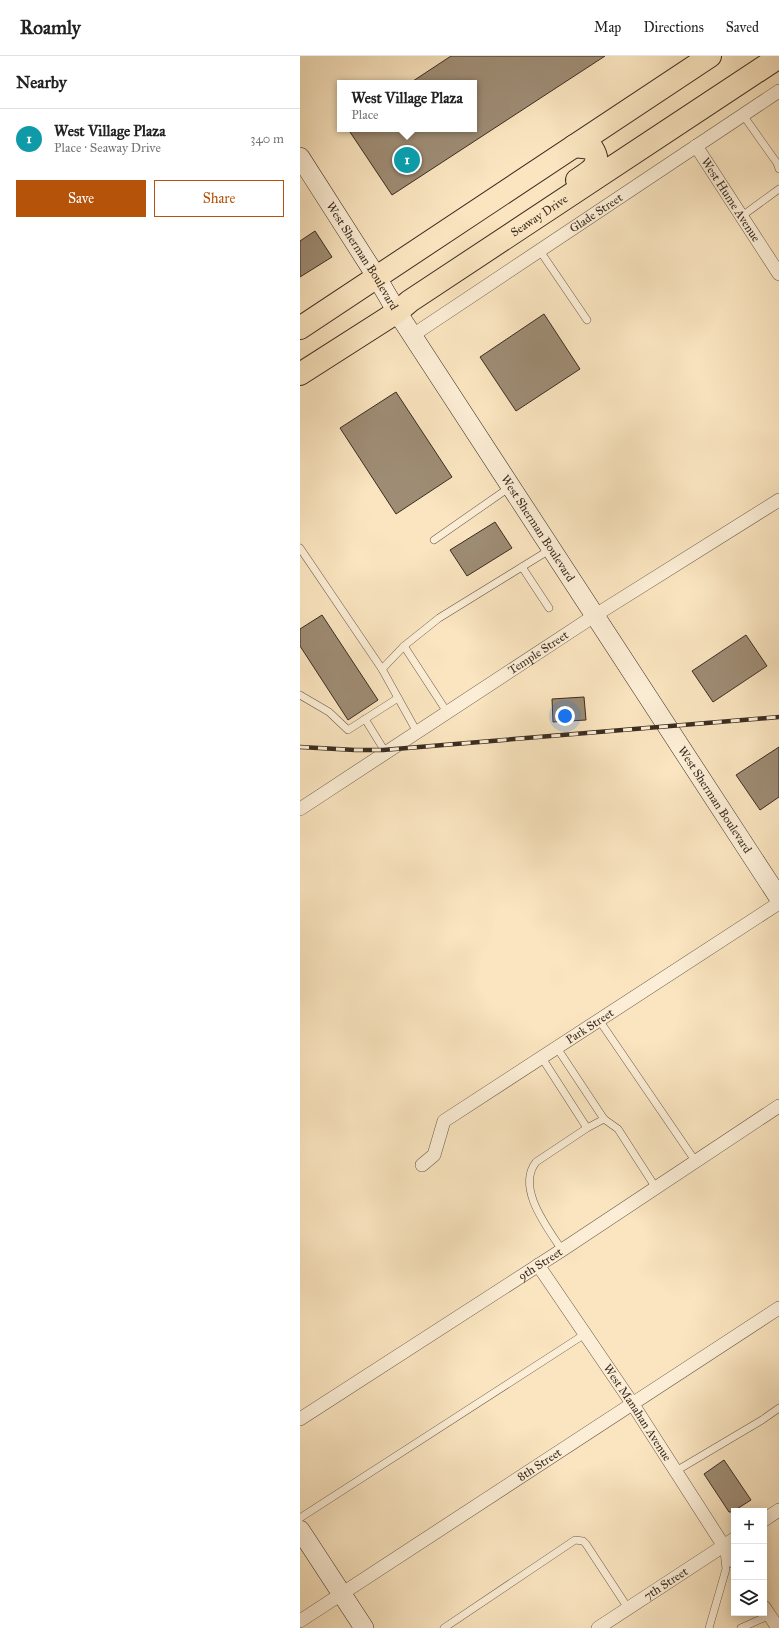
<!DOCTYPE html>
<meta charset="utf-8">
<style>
:root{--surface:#fff;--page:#f6f6f6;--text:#222;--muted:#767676;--line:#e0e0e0;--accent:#b45309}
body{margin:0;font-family:"IM FELL Great Primer",serif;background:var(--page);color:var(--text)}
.controls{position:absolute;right:12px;bottom:12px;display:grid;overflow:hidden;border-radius:0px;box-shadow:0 2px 10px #0003}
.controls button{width:36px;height:36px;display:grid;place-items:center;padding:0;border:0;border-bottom:1px solid var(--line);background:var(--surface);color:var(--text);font:20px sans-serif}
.you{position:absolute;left:265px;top:660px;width:14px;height:14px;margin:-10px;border:3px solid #fff;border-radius:50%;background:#1a73e8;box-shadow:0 0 0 6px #1a73e833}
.badge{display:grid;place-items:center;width:26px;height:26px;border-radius:50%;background:var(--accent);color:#fff;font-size:13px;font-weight:700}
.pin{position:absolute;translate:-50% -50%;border:2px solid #fff;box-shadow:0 1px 4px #0006}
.popup{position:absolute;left:37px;top:24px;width:140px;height:52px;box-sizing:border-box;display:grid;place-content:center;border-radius:0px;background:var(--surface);filter:drop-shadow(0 1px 3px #0005);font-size:13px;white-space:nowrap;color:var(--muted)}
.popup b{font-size:15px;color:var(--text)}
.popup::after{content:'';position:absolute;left:50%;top:100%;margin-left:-8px;border:8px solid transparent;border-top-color:var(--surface)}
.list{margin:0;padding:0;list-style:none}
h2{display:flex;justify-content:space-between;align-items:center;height:52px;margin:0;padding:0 16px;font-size:17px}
h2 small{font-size:13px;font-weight:400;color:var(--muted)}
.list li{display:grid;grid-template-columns:26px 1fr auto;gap:12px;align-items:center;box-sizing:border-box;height:60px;padding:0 16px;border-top:1px solid var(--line)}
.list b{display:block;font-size:15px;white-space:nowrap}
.list p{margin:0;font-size:13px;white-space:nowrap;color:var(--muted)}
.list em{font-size:13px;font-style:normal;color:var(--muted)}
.actions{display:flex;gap:8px;padding:12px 16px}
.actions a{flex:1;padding:9px 0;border:1px solid var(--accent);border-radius:0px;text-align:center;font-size:14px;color:var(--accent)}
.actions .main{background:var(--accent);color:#fff}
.icon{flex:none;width:22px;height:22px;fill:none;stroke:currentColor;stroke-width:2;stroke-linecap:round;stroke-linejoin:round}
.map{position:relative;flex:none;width:479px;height:1572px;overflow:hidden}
header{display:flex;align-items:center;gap:24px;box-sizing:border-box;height:56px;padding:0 20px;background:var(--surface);border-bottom:1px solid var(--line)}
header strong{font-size:19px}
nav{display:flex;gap:22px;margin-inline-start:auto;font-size:14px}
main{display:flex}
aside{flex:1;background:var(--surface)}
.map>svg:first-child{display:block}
.building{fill:#9e8c74;stroke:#3a2c21}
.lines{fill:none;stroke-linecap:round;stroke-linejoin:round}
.lane-casing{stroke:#6a5a49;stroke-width:8}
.street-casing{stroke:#6a5a49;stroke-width:14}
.secondary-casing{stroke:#3a2c21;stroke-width:20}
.highway-casing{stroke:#3a2c21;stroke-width:24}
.lane{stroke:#fceed6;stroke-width:7}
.street{stroke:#fceed6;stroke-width:13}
.secondary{stroke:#fceed6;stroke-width:19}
.highway{stroke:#fae5c0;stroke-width:22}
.rail-casing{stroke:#3a2c21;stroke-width:4.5}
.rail{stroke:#fceed6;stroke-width:3;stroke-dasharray:9;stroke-linecap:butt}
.labels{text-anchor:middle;stroke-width:3;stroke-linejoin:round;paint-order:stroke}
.street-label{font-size:12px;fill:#3a2c21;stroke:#fceed6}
</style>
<header>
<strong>Roamly</strong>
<nav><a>Map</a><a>Directions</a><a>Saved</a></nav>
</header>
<main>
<aside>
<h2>Nearby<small></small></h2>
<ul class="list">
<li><span class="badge" style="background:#0f9aa8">1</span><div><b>West Village Plaza</b><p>Place · Seaway Drive</p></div><em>340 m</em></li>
</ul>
<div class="actions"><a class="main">Save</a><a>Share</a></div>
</aside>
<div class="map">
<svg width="479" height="1572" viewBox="0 0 479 1572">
<rect width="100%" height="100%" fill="#fae5c0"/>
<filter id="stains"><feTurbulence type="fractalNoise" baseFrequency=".005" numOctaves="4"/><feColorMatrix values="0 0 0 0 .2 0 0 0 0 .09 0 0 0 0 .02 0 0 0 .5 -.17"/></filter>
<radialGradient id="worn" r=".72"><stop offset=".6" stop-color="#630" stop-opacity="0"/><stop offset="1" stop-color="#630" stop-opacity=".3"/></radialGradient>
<g class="building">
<path d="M151,0h154l-213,139 -44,-66h126v-46h-64z"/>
<path d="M15,175l17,26 -32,20v-36z"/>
<path d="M244,258l36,55 -64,42 -36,-54z"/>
<path d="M96,336l56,85 -56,37 -56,-86z"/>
<path d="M195,466l17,26 -45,28 -17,-26z"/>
<path d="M22,559l56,85 -30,20 -48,-74v-17z"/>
<path d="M446,579l21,31 -54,36 -21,-31z"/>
<path d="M284,641l2,23 -33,2 -1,-23z"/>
<path d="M479,691v50l-19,13 -24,-35z"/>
<path d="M424,1404l27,40 -19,12h-3l-25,-38z"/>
</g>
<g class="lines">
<g class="lane-casing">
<g id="lane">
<path d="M443,59l34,48 2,6"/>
<path d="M442,160l37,-27"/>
<path d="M240,195l47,69"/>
<path d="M134,484l76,-53"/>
<path d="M0,492l82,121 35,63"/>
<path d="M222,511l27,41"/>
<path d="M104,590l43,66"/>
<path d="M82,613l22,-23 35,-28 112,-69"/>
<path d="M0,639l29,17 19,18 50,-32"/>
<path d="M65,663l21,34"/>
<path d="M299,964l97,142"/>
<path d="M257,992l47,71"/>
<path d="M242,1002l45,70 17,-9 14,10 38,59"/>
<path d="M262,1194c-15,-23 -46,-62 -26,-88l51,-34"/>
<path d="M376,1415l86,-51 17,-12"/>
<path d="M0,1462l285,-184"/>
<path d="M144,1572l131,-88 8,1 3,3 42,64"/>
<path d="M409,1572l17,-59 -2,-18"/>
<path d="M441,1572l29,-13"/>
</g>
</g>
<g class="street-casing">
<g id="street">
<path id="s1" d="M396,90l83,128"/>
<path id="s2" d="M113,279l366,-244"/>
<path id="s3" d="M0,753l294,-193 185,-116"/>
<path id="s4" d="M122,1109l12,-10 10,-34 335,-218"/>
<path id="s5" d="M238,1209l94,138 102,159"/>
<path id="s6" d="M0,1363l262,-169 217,-144"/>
<path d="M464,1464l15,-10"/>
<path d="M464,1551l14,21"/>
<path id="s7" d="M0,1565l479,-313"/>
<path id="s8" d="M298,1572l136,-89"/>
</g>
</g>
<g class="secondary-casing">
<g id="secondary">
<path id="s9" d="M0,101l76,119 21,36 382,586"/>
<path d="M0,1474l64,98"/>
</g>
</g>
<g class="highway-casing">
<g id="highway">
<path d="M274,90l18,2c11,17 -1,23 -15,32"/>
<path d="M0,272l410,-272"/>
<path id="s10" d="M0,318l97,-62 13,-11 369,-244"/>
</g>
</g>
<use href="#lane" class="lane"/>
<use href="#street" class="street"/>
<use href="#secondary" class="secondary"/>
<use href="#highway" class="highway"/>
<g class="rail-casing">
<path id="rail" d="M0,691l55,3h28l396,-33"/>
</g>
<use href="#rail" class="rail"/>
</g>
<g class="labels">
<g class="street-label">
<text dy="4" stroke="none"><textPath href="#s1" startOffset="64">West Hume Avenue</textPath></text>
<text dy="4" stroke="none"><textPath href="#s2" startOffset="220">Glade Street</textPath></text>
<text dy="4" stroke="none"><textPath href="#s10" startOffset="287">Seaway Drive</textPath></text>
<text dy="4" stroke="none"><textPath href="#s9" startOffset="117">West Sherman Boulevard</textPath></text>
<text dy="4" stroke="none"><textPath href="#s9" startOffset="441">West Sherman Boulevard</textPath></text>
<text dy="4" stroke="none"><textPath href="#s3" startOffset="285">Temple Street</textPath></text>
<text dy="4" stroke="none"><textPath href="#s9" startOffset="765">West Sherman Boulevard</textPath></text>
<text dy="4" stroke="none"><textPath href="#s4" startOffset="225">Park Street</textPath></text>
<text dy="4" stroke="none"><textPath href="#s6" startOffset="286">9th Street</textPath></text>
<text dy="4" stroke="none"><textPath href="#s5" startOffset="178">West Manahan Avenue</textPath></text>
<text dy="4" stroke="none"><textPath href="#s7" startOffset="286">8th Street</textPath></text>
<text dy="4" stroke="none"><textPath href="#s8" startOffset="81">7th Street</textPath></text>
</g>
</g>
<rect width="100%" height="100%" filter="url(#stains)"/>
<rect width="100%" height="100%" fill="url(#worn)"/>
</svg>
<div class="controls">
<button>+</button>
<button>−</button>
<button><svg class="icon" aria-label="layers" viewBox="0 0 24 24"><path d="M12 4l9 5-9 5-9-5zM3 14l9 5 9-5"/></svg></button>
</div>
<div class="you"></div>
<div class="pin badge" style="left:107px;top:104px;background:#0f9aa8">1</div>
<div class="popup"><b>West Village Plaza</b>Place</div>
</div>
</main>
